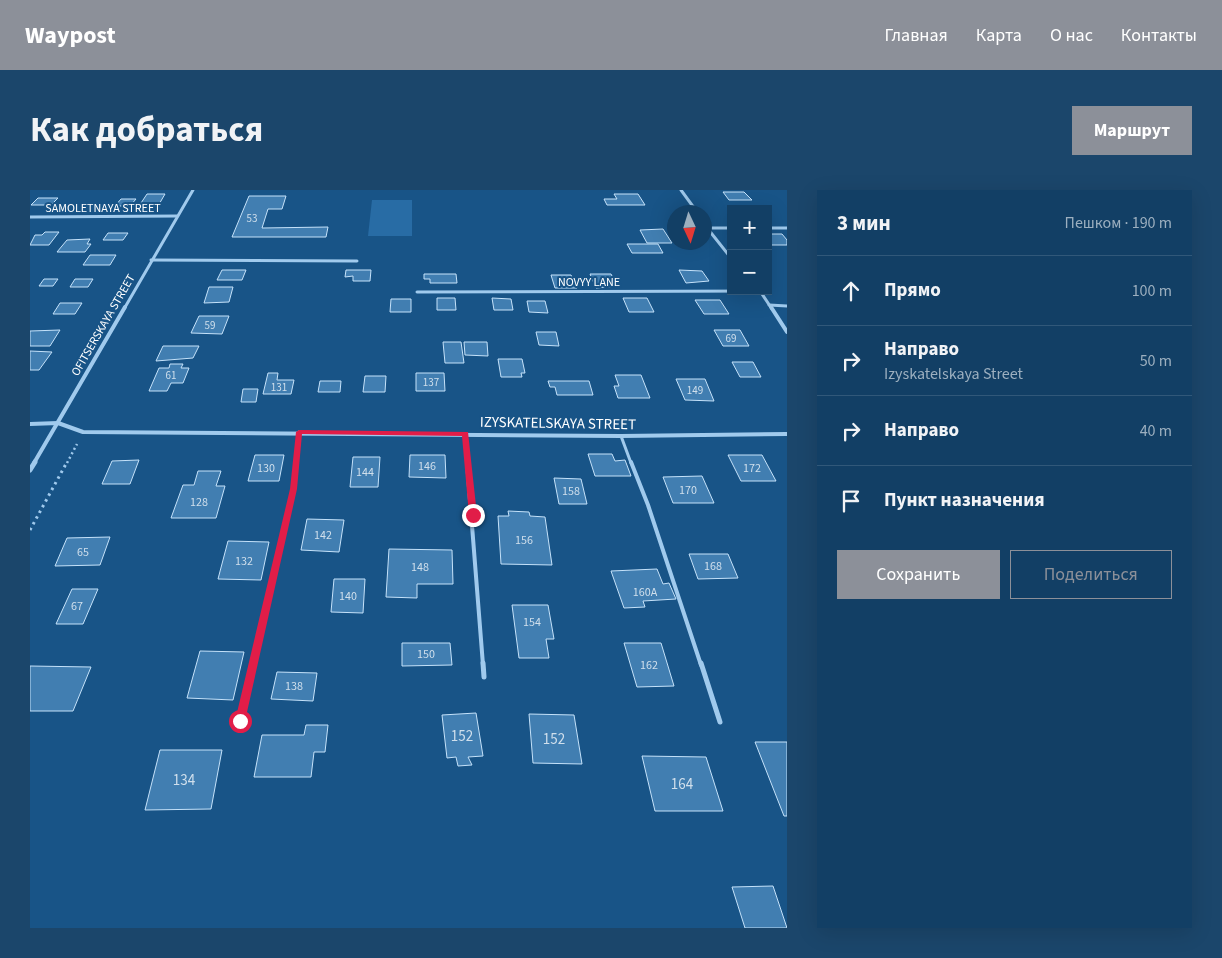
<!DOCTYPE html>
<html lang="ru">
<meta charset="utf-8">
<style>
:root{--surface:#123f65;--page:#1b466b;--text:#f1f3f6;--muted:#9cafbf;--line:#315879;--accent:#8c9099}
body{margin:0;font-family:"Source Sans 3",sans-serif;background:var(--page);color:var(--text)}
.controls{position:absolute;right:15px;top:15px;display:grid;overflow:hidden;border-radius:0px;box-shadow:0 5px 20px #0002}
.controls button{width:45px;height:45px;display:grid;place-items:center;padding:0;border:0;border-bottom:1px solid var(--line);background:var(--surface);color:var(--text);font:25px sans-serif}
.compass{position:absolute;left:637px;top:15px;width:45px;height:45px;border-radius:50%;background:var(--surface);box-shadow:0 5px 20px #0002;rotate:176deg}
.stop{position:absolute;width:15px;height:15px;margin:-11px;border:4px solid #e11d48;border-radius:50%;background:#fff}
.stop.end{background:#e11d48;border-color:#fff;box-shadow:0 1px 5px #0008}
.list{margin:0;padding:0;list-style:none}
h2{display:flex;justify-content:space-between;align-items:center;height:65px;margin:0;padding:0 20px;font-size:21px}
h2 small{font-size:16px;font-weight:400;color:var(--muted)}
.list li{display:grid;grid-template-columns:32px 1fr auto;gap:15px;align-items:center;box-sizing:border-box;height:70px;padding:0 20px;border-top:1px solid var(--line)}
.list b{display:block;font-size:19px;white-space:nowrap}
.list p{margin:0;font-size:16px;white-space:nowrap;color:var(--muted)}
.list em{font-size:16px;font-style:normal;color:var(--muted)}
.actions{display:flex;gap:10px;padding:15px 20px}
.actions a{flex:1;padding:11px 0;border:1px solid var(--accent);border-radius:0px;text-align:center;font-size:18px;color:var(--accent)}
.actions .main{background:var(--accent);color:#fff}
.icon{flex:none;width:28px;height:28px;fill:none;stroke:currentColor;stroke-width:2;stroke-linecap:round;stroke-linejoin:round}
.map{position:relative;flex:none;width:757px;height:738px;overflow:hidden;border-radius:0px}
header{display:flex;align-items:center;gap:30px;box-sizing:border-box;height:70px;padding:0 25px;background:var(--accent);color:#fff}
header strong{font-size:24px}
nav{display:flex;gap:28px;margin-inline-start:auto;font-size:18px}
.intro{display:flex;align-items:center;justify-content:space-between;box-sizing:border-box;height:120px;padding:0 30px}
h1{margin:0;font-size:35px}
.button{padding:12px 22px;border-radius:0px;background:var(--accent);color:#fff;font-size:18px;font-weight:700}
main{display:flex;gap:30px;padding:0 30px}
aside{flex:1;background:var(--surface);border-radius:0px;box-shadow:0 5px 20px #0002}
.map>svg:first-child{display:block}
.green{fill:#286ca5}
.building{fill:#417eb1;stroke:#c5e2fa}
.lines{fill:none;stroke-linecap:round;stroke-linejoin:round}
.path-far1{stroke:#a0caed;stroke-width:2.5;stroke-dasharray:2 3;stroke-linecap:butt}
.path{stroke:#a0caed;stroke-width:3;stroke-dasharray:2.5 4;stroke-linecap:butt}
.service-far2{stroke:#a0caed;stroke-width:3}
.service-far1{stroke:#a0caed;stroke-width:4}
.service{stroke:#a0caed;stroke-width:5}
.minor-far2{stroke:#a0caed;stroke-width:3}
.minor-far1{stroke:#a0caed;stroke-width:4}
.minor{stroke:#a0caed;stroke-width:5}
.route{fill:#e11d48}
.labels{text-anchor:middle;stroke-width:4;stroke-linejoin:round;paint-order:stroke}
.far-number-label{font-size:11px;fill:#d0dfec}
.far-street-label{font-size:12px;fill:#fff;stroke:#185487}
.number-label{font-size:12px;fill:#d0dfec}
.street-label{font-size:15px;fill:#fff;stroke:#185487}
.near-number-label{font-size:15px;fill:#d0dfec}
</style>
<header>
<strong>Waypost</strong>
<nav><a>Главная</a><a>Карта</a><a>О нас</a><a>Контакты</a></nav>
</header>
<div class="intro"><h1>Как добраться</h1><a class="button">Маршрут</a></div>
<main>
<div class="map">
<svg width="757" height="738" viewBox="0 0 757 738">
<rect width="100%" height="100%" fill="#185487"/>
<path class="green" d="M342,10h40v36h-44z"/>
<g class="building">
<path d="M693,2h21l8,8h-23z"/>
<path d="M117,4h18l-7,12h-19z"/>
<path d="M584,4h24l7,11h-38l-3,-6h13z"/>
<path d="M219,6h37l-4,13h-14l-6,19 66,-1 -2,10h-94z"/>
<path d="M8,8h20l-7,7h-20z"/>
<path d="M91,9h15l-6,7h-15z"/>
<path d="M633,39l9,14h-25l-7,-13z"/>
<path d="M15,42h14l-10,13h-19l5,-10h7z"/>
<path d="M78,43h20l-5,7h-20z"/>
<path d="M738,44h14l5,6v5h-16l-3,-4z"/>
<path d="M60,49l-3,5h4l-6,8h-28l10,-12z"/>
<path d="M597,54h31l5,9h-31z"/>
<path d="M60,65h26l-6,10h-27z"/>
<path d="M192,80h24l-4,10h-25z"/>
<path d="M316,80h25l-1,11h-17v-5l-8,1z"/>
<path d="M649,80l23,1 7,10 -23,2z"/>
<path d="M394,84h32l1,9h-27v-4h-6z"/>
<path d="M560,84h21l6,12 -21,2z"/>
<path d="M521,85h20l6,13h-22z"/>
<path d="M14,89h14l-5,7h-14z"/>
<path d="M45,89h18l-5,8h-18z"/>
<path d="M179,97h24l-4,15 -25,1z"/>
<path d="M407,108h18l1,12h-19z"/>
<path d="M462,108l19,1 2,11h-19z"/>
<path d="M593,108h24l7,14h-25z"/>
<path d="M361,109h20v13h-21z"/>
<path d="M665,110h25l9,14h-25z"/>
<path d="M497,111h18l3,12 -19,-1z"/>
<path d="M30,113h22l-7,11h-22z"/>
<path d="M169,126h30l-7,18 -31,-1z"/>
<path d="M30,140l-10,16h-20v-15z"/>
<path d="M684,140h26l9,16h-26z"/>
<path d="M506,142h20l3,14 -20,-1z"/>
<path d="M413,152h18l3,21h-19z"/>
<path d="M434,152h23l1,14 -23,-1z"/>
<path d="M133,156h36l-6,12 -37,3z"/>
<path d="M0,161l22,1 -13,18h-9z"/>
<path d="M468,169h24l3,14h-4l1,4h-21z"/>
<path d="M702,172h21l8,15h-21z"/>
<path d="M140,174h13l-2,4h8l-6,15h-12l-4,8h-18l10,-23h10z"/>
<path d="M238,183h10l-1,7h17l-3,14h-28z"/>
<path d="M386,183h28l1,18h-29z"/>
<path d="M585,185h26l9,23h-32l-4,-12h5z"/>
<path d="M335,186h21l-1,16h-22z"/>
<path d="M646,189h29l9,22 -29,-1z"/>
<path d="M290,191h21l-1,11h-22z"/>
<path d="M518,191h41l4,14h-36l-2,-8h-5z"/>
<path d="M213,199h15l-2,13h-15z"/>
<path d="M558,264h24l3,7 10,-1 6,16h-36z"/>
<path d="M225,265h29l-5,26h-31z"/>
<path d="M380,265h35l1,23 -37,-1z"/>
<path d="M698,265h34l14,26h-35z"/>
<path d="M323,267h27l-2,30h-28z"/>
<path d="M109,270l-9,24h-28l10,-23z"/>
<path d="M168,281h23l-5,15h9l-9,32h-45l12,-33h11z"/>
<path d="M672,286l12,27h-41l-10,-26z"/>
<path d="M524,288l27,1 6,25h-28z"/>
<path d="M478,321l21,1 1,4 15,1 7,48 -51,-1 -3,-48h11z"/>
<path d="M277,329l37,1 -5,32 -38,-2z"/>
<path d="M80,347l-10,28 -45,1 12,-28z"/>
<path d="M198,351l41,1 -8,38 -43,-1z"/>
<path d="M359,359l63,1 1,34h-36v14l-31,-1z"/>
<path d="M659,364h39l10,24 -40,1z"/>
<path d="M627,379l6,15 6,-1 7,16 -33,2 2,6 -21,1 -13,-37z"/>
<path d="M304,389h31l-2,34 -32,-1z"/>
<path d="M42,399h26l-15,35h-27z"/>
<path d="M482,415h36l6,34h-8l3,19h-30z"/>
<path d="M372,453h48l2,22 -50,1z"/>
<path d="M594,453h37l13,43 -37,1z"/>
<path d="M170,461l44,1 -11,48 -46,-2z"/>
<path d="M0,476l61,1 -18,44h-43z"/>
<path d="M247,482l40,1 -4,28 -42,-2z"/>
<path d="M446,523l7,43 -15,1 4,8 -14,1 -2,-9 -9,1 -5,-43z"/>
<path d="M499,524l45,1 8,49 -49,-1z"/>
<path d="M276,535h22l-3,27h-11l-3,25h-57l8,-42h42z"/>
<path d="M725,552h32v74h-3z"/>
<path d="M130,560h62l-11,59 -66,1z"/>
<path d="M612,566l64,1 17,54h-68z"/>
<path d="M743,696l14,42h-42l-13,-41z"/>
</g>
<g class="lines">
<path class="path-far1" d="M37,273l10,-19"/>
<path class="path" d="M0,340l37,-68"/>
<g class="service-far2">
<path d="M435,244l2,29"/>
<path d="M591,246l10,27"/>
<path d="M266,273l3,-31"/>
</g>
<g class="service-far1">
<path d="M437,272l16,203"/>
<path d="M601,272l17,43 53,160"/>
<path d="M223,475l41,-176 2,-27"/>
</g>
<g class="service">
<path d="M453,473l1,14"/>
<path d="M671,473l19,59"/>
<path d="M210,531l13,-58"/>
</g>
<g class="minor-far2">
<path d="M651,0l16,22"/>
<path d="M0,27l147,-1"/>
<path d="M674,34l27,34"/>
<path d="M677,38h24"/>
<path d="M738,38h19"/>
<path d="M121,70l206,1"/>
<path d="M730,101l12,18"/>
<path d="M387,102l343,-1"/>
<path d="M739,115l18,1"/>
<path d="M94,119l69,-119"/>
</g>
<g class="minor-far1">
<path d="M741,117l16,25"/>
<path d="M0,234l28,-1 25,9 538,4 166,-2"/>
<path d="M4,273l91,-156"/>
</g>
<path class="minor" d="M0,280l5,-8"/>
</g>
<path class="route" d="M269,240l169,2 9,83 -4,3 -4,-3 -7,-79 -160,-2 -5,55 -52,232 -5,4 -5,-4 55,-232 6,-57z"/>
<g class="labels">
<g class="far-number-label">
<text x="222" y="32">53</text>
<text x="180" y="139">59</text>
<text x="701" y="152">69</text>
<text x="141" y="189">61</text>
<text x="401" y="196">137</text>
<text x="249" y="201">131</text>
<text x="665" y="204">149</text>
</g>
<g class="far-street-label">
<text x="73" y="22">SAMOLETNAYA STREET</text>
<text x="559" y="96">NOVYY LANE</text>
<text transform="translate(73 135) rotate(-60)" y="4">OFITSERSKAYA STREET</text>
</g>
<g class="number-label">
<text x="397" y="280">146</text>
<text x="236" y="282">130</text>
<text x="722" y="282">172</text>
<text x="335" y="286">144</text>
<text x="658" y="304">170</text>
<text x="541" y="305">158</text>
<text x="169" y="316">128</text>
<text x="293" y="349">142</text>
<text x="494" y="354">156</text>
<text x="53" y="366">65</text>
<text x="214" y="375">132</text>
<text x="683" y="380">168</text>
<text x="390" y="381">148</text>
<text x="615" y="406">160А</text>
<text x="318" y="410">140</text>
<text x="47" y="420">67</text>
<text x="502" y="436">154</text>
<text x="396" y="468">150</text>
<text x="619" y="479">162</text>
<text x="264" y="500">138</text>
</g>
<g class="street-label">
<text transform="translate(528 233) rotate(1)" y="5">IZYSKATELSKAYA STREET</text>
</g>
<g class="near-number-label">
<text x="432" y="551">152</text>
<text x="524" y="554">152</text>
<text x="154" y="595">134</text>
<text x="652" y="599">164</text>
</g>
</g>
</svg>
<div class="controls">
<button>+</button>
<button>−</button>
</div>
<svg class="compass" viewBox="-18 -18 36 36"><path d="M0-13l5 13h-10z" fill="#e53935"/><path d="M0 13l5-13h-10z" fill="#9cafbf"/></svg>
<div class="stop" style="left:210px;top:531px"></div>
<div class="stop end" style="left:443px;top:325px"></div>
</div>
<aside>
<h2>3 мин<small>Пешком · 190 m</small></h2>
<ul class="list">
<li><svg class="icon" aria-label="ahead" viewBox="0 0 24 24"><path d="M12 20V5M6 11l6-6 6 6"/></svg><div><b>Прямо</b></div><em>100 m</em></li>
<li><svg class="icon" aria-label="right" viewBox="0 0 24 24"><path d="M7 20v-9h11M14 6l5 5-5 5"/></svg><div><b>Направо</b><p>Izyskatelskaya Street</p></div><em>50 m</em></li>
<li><svg class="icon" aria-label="right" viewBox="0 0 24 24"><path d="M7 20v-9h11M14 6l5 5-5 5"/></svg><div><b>Направо</b></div><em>40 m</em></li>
<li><svg class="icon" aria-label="arrive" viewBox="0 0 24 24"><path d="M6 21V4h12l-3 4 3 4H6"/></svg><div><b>Пункт назначения</b></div></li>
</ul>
<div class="actions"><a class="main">Сохранить</a><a>Поделиться</a></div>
</aside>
</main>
